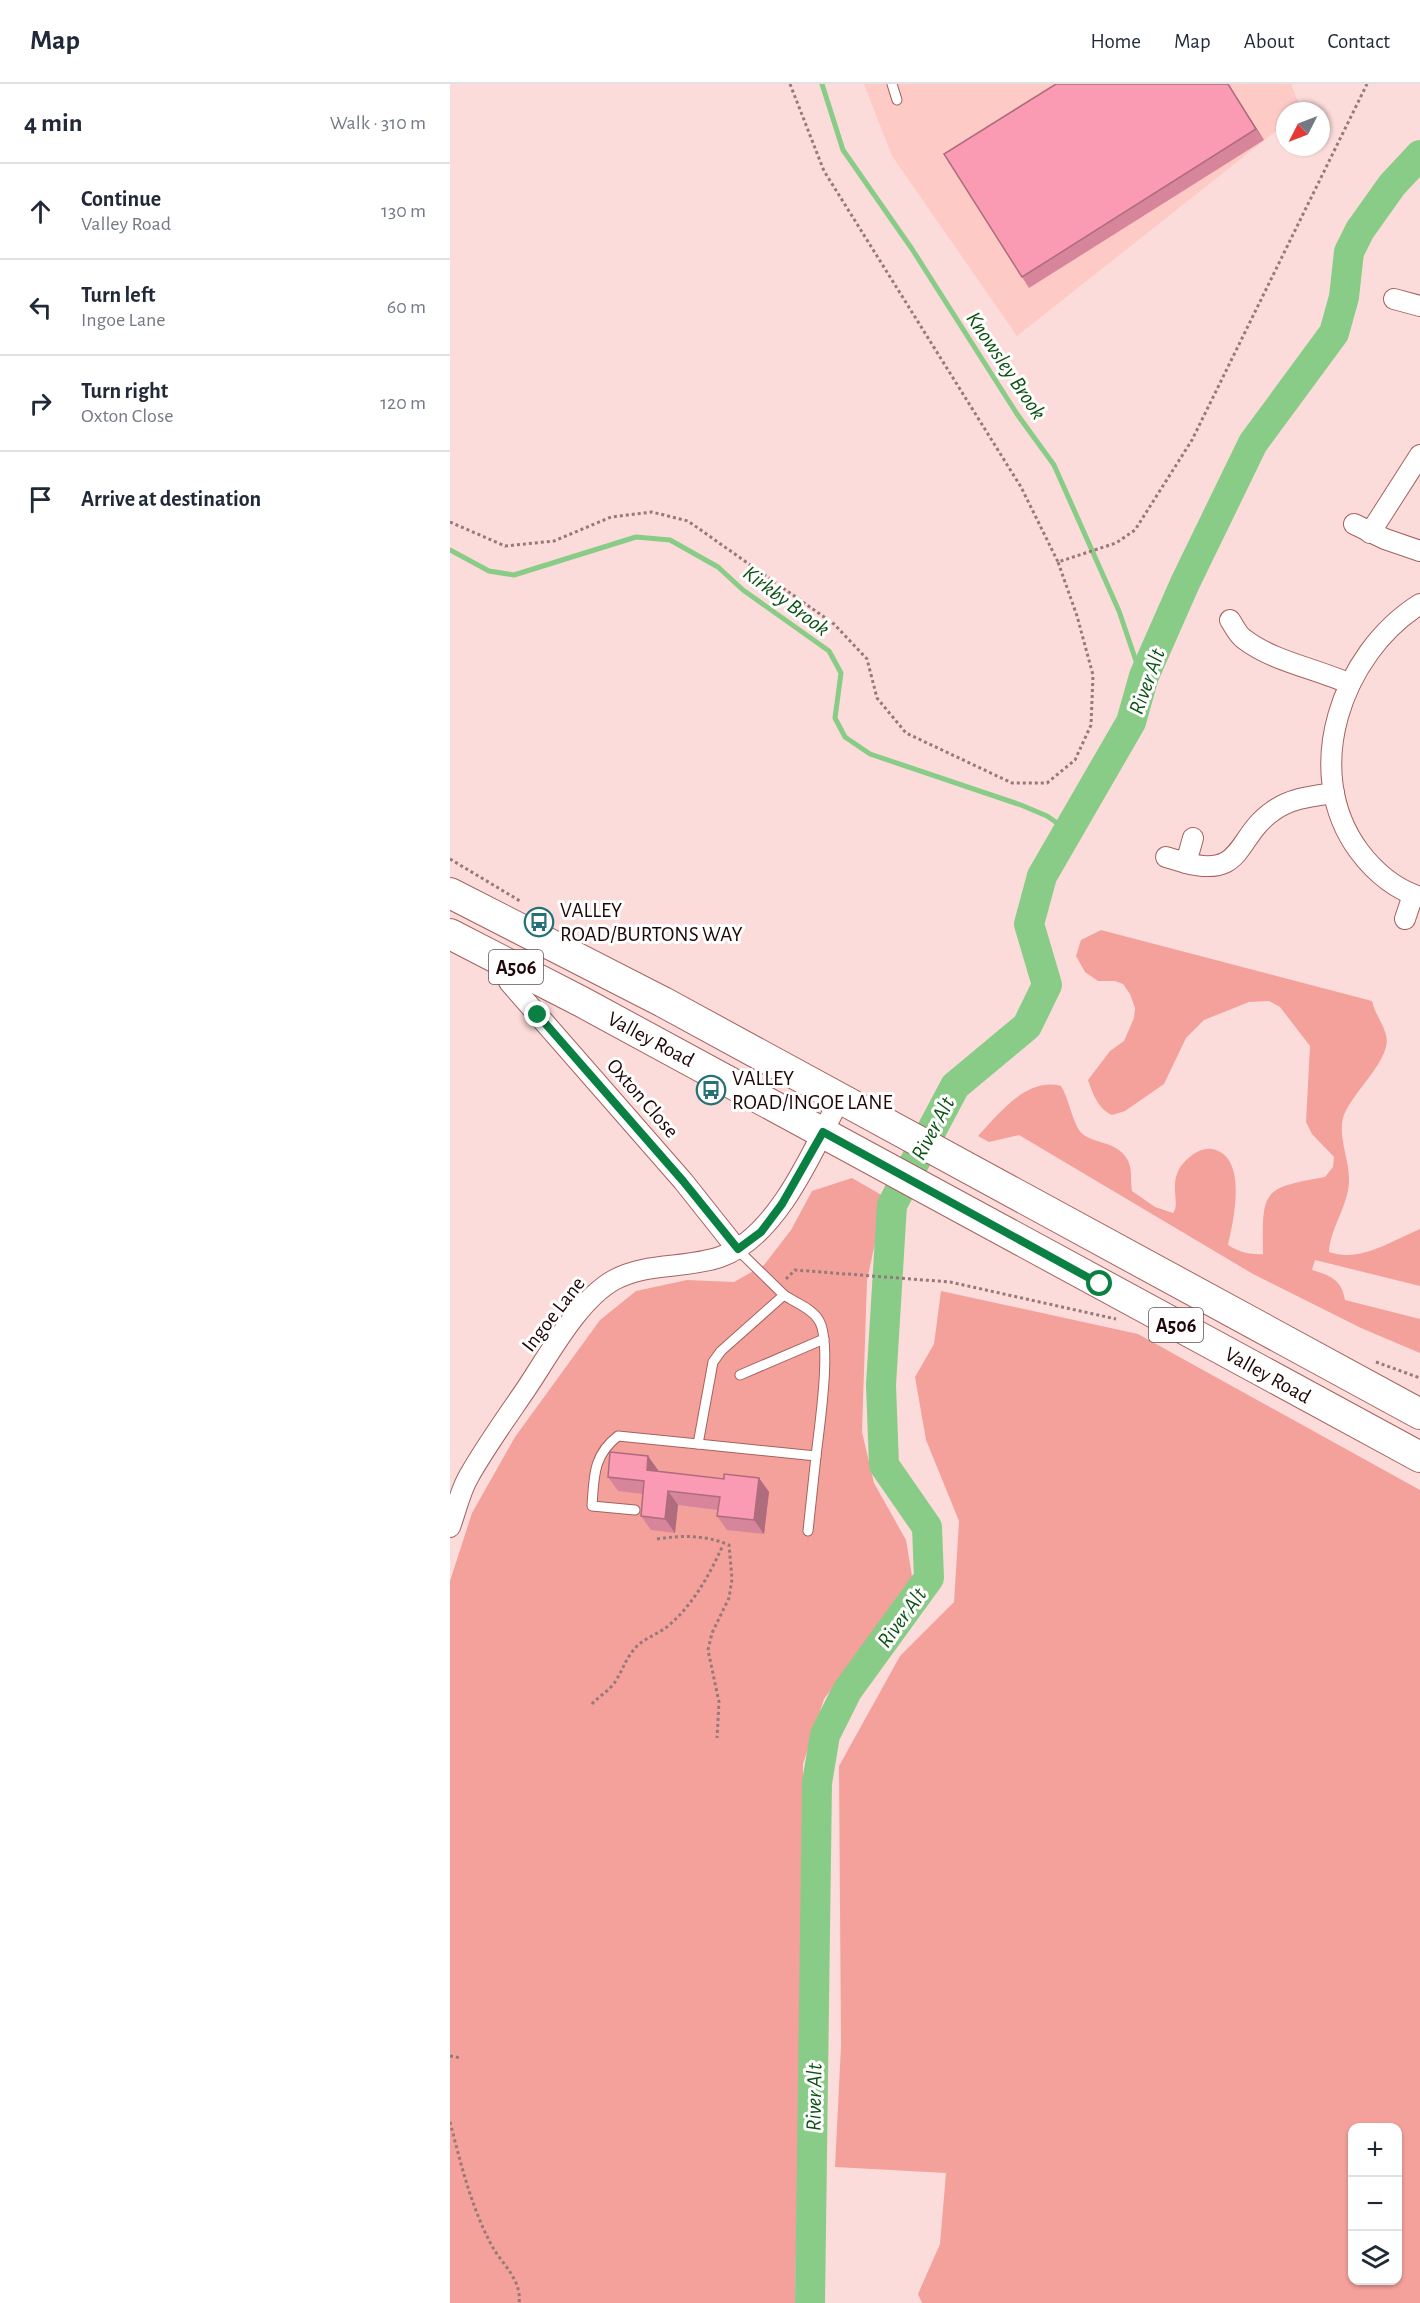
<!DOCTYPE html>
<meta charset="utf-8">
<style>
:root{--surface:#fff;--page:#f6f6f7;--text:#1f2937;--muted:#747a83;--line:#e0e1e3}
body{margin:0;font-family:"Alegreya Sans",sans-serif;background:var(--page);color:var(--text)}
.controls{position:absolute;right:18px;bottom:18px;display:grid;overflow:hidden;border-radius:12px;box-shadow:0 2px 4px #0004}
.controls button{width:54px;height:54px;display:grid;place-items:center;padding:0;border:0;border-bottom:2px solid var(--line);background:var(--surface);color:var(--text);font:30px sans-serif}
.compass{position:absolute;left:826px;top:18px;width:54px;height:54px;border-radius:50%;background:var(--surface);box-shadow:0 2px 4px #0004;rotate:228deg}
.stop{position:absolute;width:18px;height:18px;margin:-14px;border:4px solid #0b8043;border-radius:50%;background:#fff}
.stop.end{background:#0b8043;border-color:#fff;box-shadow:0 2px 6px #0008}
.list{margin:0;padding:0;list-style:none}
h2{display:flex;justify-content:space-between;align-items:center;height:78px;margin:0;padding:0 24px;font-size:26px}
h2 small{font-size:20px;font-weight:400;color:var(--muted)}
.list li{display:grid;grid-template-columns:39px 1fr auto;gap:18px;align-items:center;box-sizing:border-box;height:96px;padding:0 24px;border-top:2px solid var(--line)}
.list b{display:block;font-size:22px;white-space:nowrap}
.list p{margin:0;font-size:20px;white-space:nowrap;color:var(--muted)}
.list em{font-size:20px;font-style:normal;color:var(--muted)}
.icon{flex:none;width:33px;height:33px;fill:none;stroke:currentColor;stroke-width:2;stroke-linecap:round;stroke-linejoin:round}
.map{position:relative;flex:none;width:970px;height:2219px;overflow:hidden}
header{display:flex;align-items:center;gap:36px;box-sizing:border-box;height:84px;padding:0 30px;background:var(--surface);border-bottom:2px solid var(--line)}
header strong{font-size:28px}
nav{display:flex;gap:33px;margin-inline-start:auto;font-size:21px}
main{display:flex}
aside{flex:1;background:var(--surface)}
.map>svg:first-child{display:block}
.built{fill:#fdcac6}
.green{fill:#f4a19b;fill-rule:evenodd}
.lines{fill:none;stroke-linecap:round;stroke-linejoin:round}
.stream{stroke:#89cc87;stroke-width:5}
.river{stroke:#89cc87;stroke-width:30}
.service-casing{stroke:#a5625e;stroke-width:11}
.minor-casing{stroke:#a5625e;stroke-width:22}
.primary-casing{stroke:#a5625e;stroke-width:32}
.path{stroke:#967978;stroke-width:3;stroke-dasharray:3 3;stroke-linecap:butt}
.service{stroke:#fff;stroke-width:9}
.minor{stroke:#fff;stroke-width:20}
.primary{stroke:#fff;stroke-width:30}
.wall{fill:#d7859a}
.shaded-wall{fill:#af6c7d}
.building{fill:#fa9bb3;stroke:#af6c7d;stroke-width:1.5}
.route{stroke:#0b8043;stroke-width:8}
.labels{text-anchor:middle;stroke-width:6;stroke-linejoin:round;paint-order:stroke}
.shield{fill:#fff;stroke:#635151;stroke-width:1.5}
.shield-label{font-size:20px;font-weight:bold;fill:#200707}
.poi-label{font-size:21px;fill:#200707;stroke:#fff;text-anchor:start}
.street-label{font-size:21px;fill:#200707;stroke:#fff}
.water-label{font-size:22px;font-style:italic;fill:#0b5211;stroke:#fff}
</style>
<header>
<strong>Map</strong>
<nav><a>Home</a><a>Map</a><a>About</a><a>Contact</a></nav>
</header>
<main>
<aside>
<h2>4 min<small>Walk · 310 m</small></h2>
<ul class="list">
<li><svg class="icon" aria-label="ahead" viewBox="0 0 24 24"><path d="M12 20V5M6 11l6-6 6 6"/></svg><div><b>Continue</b><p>Valley Road</p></div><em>130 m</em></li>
<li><svg class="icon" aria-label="left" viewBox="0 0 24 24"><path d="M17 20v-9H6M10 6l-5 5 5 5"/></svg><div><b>Turn left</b><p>Ingoe Lane</p></div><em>60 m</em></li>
<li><svg class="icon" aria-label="right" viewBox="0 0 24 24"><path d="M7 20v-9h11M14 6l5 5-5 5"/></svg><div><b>Turn right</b><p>Oxton Close</p></div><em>120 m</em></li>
<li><svg class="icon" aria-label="arrive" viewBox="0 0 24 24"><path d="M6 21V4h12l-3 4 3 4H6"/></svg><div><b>Arrive at destination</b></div></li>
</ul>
</aside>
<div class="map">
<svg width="970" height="2219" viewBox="0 0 970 2219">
<rect width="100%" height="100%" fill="#fcdcda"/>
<path class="built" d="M414,0h427l11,27h-17v13l-268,212 -125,-180z"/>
<g class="green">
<path d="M651,846l271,71c3,13 11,22 14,34 7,24 -35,57 -43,83 -5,20 7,43 6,64 -1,24 -19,47 -20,70 31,11 62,-11 91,-23v57l-105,-26 -3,10c18,5 30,10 33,30l75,19v34l-59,-25 -108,-54 -234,-139 -30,7 -11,-6c21,-22 48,-59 83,-50 8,13 10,31 18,44 10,15 37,9 48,29 6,10 3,21 5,32l23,16 18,6c8,-9 -5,-28 8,-47 7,-9 19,-19 31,-17 37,7 21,73 16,96 11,7 22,10 35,9 -1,-64 -1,-66 62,-77l8,-10 1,-10 -22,-23 -6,-12 4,-76 -30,-39 -11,-6 -20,1 -45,18 -18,18 -22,46 -39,27 -13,4c-14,-6 -19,-21 -24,-35l22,-29 14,-10 10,-23 1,-10 -5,-14 -7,-10 -8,-3h-17l-13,-9 -9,-16 5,-16z"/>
<path d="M402,1094l33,19 -18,83 -5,152 12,51 32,57 7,42 -89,117 -21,65 1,95 -9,444h-345v-722l22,-68 43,-76 85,-117 36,-29 51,-11 47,2 30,-17 27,-35 21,-39z"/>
<path d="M491,1207l197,43 282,156v813h-498l-4,-9 22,-50 6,-71 -111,-6 6,-121 -2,-280 61,-110 54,-54 5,-81 -33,-81 -11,-63 19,-33zM902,2044h46v152h-46z"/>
</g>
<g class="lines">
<g class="stream">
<path d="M372,0l21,66 69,99 105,165 37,51 65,146 17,50 8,15"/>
<path d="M0,466l39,21 25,4 122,-38 34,3 48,27 25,23 86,61 12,22 -6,45 10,19 25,17 151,51 26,11 20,14"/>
</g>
<path class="river" d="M360,2219l7,-520 8,-48 22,-44 82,-113 -2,-51 -43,-62 -3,-80 11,-180 63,-119 72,-60 20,-41 -18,-61 13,-48 89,-154 13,-46 41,-93 68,-140 81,-110 10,-36 5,-45 11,-22 32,-45 28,-30"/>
<g class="service-casing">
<g id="service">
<path d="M442,0l5,16"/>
<path d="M334,1211c10,7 27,13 34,24 15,20 1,110 -2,137"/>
<path d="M290,1291l84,-36"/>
<path d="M248,1360l118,12 -8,75"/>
<path d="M185,1426l-43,-4c2,-29 1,-51 26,-70l80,8 15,-82 8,-11 63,-56 -47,-46"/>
</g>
</g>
<g class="minor-casing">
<g id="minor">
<path d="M944,215l26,7"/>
<path d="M904,440l31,15 35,12"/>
<path d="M920,449l50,-78"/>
<path d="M970,520c-78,49 -120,167 -61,247 15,20 36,38 61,46"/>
<path d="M780,536c4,6 8,15 14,19 30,23 71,29 106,45"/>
<path d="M716,773l20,6 7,-25"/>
<path d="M736,779c59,15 49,-26 87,-52 18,-13 40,-15 61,-18"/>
<path d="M955,835l8,-24"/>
<path d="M59,898l174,199 54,68"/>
<path d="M0,1443c6,-16 10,-36 19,-51 17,-30 38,-59 57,-87 23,-34 52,-89 88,-109 33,-18 71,-11 106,-23 57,-19 94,-108 120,-159"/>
</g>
</g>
<g class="primary-casing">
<g id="primary">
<path d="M0,809l213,109 757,412"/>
<path d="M0,850l132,68 838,455"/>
</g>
</g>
<g class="path">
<path d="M340,0l34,87 197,316 37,75"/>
<path d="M0,438l55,24 49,-5 57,-24 41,-5 36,9 146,103 33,35 10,39 29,35 106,50h35l28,-23 16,-35 2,-50 -16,-59 -19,-54 58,-19 19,-13 57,-90 175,-356"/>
<path d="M0,775l70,42"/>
<path d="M336,1195l9,-9 155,12 166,37"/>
<path d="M926,1278l44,16"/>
<path d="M207,1455c25,-4 49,-4 72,6l3,34 -3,19 -17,35 -4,17 11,52 -2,36"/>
<path d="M142,1620c6,-7 18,-14 23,-22 9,-14 10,-23 22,-36 10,-9 21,-12 31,-20 25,-21 42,-52 55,-81"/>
<path d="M0,1972l11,2"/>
<path d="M0,2038c11,42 21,85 42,124 10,18 30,34 27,57"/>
</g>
<use href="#service" class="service"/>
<use href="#minor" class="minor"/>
<use href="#primary" class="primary"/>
</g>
<g class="wall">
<path d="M778,0l36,56 -235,148 -7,-11z"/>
<path d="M208,1386v1l66,8 35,-1 10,14 -5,42 -37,-4 -10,-14 1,-6 -40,-5 -3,28 -24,-3 -10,-14 2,-22 -25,-3 -10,-14z"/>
</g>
<g class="shaded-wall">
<path d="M778,0l36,56 -8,-11z"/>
<path d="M198,1372l10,14 -1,14 -10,-14z"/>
<path d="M309,1394l10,14 -5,42 -10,-14z"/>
<path d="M218,1407l10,14 -3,28 -10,-14z"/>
</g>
<g class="building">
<path d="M606,0h172l28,45 -234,148 -78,-123z"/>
<path d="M160,1368l38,4 -1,14 77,9v-5l35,4 -5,42 -37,-4 3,-19 -52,-6 -3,28 -24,-3 3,-35 -36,-4z"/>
</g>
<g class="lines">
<path class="route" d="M88,931l145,166 55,68 23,-17 21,-28 41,-72 277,152"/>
</g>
<defs>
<g id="bus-ring" transform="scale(1.5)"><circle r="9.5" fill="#fff" stroke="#267077" stroke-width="1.5"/><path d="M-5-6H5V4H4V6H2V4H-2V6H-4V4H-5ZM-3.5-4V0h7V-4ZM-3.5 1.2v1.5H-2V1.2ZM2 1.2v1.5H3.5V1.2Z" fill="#267077"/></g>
</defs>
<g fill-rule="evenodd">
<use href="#bus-ring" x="89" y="838"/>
<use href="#bus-ring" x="261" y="1006"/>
</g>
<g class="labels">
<g class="shield">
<rect x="39" y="866" width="54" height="34" rx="4.5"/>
<rect x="699" y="1224" width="54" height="34" rx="4.5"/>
</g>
<g class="shield-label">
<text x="66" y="890">A506</text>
<text x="726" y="1248">A506</text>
</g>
<g class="poi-label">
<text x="110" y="833">VALLEY<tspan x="110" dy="24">ROAD/BURTONS WAY</tspan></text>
<text x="282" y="1001">VALLEY<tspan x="282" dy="24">ROAD/INGOE LANE</tspan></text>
</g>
<g class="street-label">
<text transform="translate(201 955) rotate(28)" y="7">Valley Road</text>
<text transform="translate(193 1014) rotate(49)" y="7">Oxton Close</text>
<text transform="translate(103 1230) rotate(-52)" y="7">Ingoe Lane</text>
<text transform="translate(818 1291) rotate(29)" y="7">Valley Road</text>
</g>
<g class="water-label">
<text transform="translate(557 281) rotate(56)" y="8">Knowsley Brook</text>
<text transform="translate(337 516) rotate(37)" y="8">Kirkby Brook</text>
<text transform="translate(696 597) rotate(-70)" y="8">River Alt</text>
<text transform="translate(482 1044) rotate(-62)" y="8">River Alt</text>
<text transform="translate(451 1533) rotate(-54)" y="8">River Alt</text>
<text transform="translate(363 2013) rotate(-89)" y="8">River Alt</text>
</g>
</g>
</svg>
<div class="controls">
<button>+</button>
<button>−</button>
<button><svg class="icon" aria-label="layers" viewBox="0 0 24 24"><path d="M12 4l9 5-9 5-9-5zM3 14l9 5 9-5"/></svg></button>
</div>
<svg class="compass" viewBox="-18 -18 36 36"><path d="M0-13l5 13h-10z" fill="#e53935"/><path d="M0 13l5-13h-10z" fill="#747a83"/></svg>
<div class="stop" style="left:650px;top:1200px"></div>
<div class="stop end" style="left:88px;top:931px"></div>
</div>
</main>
